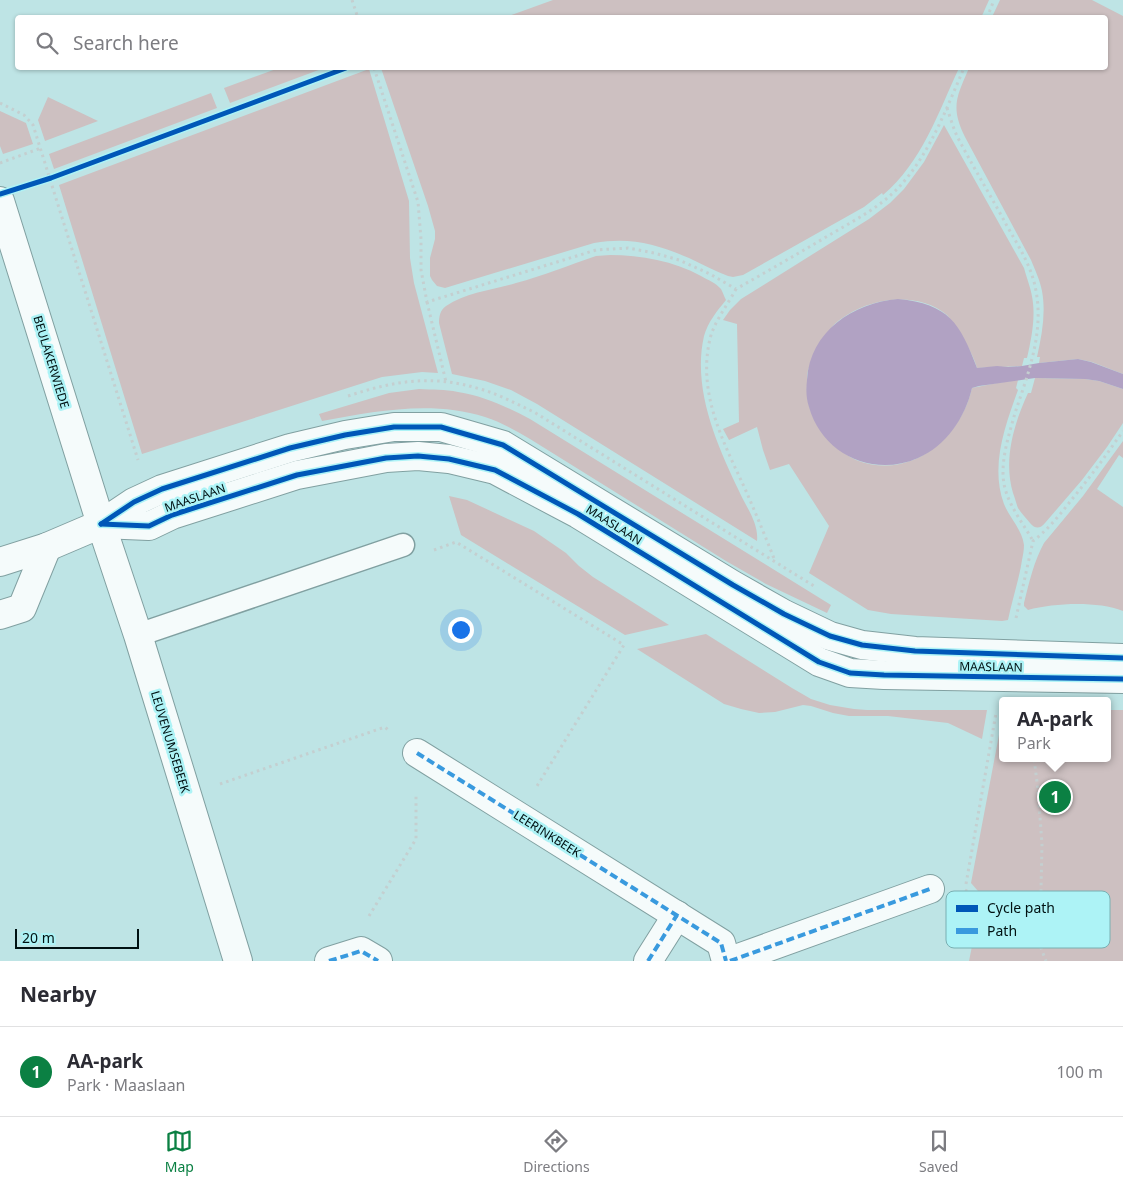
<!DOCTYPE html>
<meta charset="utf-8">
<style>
:root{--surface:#fff;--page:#f2f2f3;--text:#2b2b33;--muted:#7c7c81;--line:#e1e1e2;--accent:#0b8043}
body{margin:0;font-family:"Noto Sans",sans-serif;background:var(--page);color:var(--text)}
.scale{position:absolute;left:15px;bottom:12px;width:124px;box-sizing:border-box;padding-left:5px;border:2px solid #001112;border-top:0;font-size:14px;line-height:18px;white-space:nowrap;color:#001112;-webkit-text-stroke:4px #adf3f6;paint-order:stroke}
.you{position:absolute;left:460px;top:629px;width:18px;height:18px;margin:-12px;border:4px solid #fff;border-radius:50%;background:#1a73e8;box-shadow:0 0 0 8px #1a73e833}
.badge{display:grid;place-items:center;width:32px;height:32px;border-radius:50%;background:var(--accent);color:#fff;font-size:16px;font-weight:700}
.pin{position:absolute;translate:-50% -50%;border:2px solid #fff;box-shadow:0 1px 5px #0006}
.popup{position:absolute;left:999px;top:697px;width:112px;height:65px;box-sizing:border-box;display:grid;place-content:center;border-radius:5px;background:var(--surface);filter:drop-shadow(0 1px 4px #0005);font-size:16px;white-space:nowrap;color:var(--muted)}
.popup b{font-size:19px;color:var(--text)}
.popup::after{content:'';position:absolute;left:50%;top:100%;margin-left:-10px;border:10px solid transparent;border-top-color:var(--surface)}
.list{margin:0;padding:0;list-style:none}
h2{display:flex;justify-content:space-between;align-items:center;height:65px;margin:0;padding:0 20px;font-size:21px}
h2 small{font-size:16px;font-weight:400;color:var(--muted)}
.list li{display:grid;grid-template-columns:32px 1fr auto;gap:15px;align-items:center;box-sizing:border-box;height:90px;padding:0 20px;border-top:1px solid var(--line)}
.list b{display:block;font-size:19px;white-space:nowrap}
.list p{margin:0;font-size:16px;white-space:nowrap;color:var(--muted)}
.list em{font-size:16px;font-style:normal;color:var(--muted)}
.icon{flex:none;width:28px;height:28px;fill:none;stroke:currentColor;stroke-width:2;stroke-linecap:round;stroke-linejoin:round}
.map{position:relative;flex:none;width:1123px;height:961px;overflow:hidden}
.search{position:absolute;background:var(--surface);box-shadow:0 1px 4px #0004;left:15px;right:15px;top:15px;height:55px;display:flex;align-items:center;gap:12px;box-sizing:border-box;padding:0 18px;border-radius:5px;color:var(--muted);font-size:19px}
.sheet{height:155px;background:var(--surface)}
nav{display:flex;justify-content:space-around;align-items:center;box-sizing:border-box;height:70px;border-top:1px solid var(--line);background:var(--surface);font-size:14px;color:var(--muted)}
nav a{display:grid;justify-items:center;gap:2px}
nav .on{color:var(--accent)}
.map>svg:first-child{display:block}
.green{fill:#cdc0c1}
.water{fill:#b1a2c3}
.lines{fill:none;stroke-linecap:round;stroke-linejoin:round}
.service-casing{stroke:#81a0a1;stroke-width:25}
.minor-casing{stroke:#81a0a1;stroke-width:30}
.tertiary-casing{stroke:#81a0a1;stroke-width:30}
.path{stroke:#c4cfd0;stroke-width:3;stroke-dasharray:2.5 4;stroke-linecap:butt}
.service{stroke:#f5fbfb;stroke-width:22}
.minor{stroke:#f5fbfb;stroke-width:28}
.tertiary{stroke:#f5fbfb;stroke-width:28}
.quiet{stroke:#399ade;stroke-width:4;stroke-dasharray:8 4;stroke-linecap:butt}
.cycleway-casing{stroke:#adf3f6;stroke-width:8}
.cycleway{stroke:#0057b8;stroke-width:5}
.labels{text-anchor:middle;stroke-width:5;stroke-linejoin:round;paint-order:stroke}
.street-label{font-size:12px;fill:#001112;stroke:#adf3f6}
.key{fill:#adf3f6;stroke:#79afb2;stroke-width:1}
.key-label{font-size:14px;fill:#001112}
</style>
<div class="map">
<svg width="1123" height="961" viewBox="0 0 1123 961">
<rect width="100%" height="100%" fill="#bee4e5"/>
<g class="green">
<path d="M553,0h436l-8,18 -475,-1z"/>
<path d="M1000,0h92l31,16v358l-31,-12 -14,-3 -39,4 1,-6h-3c5,-22 9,-44 5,-66 -2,-11 -7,-21 -11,-31l-66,-123c-15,-30 -8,-41 4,-69h137v-50l-114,-1z"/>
<path d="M279,68h45l-94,35 -6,-15z"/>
<path d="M381,68h578c-21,45 -37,94 -76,127l-1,-2 -18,14 -121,68 -10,2 -5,-1c-13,-5 -26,-12 -39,-18 -34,-14 -58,-21 -95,-15l-149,45 -8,-2 -5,-6 -2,-4v-18l5,-19v-8l-7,-25z"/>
<path d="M369,69l40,132 1,57 4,25 24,90 -16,-1 -40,5 -240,77 -83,-269z"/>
<path d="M211,93l6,15 -163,61 -5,-15z"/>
<path d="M48,97l50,24 -53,20 -7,-21z"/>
<path d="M0,111l26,12 7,21 -30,10 -3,-8z"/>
<path d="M944,125l80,143c3,11 8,23 9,35 2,18 -2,38 -6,55h-3l-2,8 -45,2c-5,-16 -12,-26 -21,-40 -3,-4 -5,-9 -9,-13 -28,-23 -71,-18 -100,0 -5,3 -11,7 -15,12 -4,5 -7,13 -11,20 -4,7 -10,15 -13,23 -1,4 -1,10 -1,15 -1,18 5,34 17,49 9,10 19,20 32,26 53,21 104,-20 116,-72l25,-5 21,-3 -2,8 2,2c-13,36 -28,76 -14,114 6,15 18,25 20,41 0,5 -1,10 -2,15 -3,20 -10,40 -14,60l-6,1 -111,-7 -23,-4 -59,-37 20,-47 -40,-62 -19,6 -7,-20 -6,-23 -28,13 -6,-11 16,-7 -2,-98 -14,-4 7,-10 11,-11 128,-80 21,-16 14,-14 20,-27z"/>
<path d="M610,255c31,0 64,6 91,21 7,4 15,7 20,13 2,4 3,7 5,11 -9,11 -18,22 -22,36 -12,53 13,109 35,155 7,16 20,32 18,50l-220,-137 -26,-14 -26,-9 -33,-7 -13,-51c0,-6 1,-13 7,-17 20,-14 47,-16 70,-23 27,-7 53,-18 80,-27z"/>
<path d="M1035,378l50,1 14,2 24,8v34l-16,24 -25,33 -37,43c-5,6 -10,6 -15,0 -4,-5 -9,-10 -12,-15 -2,-5 -3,-10 -5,-15 -10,-34 1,-69 15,-100h3z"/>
<path d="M419,389c13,1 26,0 39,3 26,4 49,15 72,27l301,186 -4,8 -61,-29 -40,-23 -196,-122c-14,-8 -29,-17 -45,-22 -53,-17 -110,-6 -163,4l-3,-7 70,-21z"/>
<path d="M1123,441v17l-4,-3 -22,34 26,18v104c-26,-10 -68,-8 -95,-1l-4,-4v-3c5,-20 10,-42 20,-60l39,-47z"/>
<path d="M449,496l18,4 67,31 32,22 13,13 14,11 76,48 -44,10 -164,-100z"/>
<path d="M706,634l86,54 19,11 19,6 24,4 13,1h120l-5,29 -34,-16 -60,-7h-39l-16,-3 -22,-7 -8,-1 -28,7 -16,1 -18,-4 -17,-5 -87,-55z"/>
<path d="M1108,710h15v251h-154l6,-30 -5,-2 8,-38 -7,-8 31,-164v39h106z"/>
</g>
<path class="water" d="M898,299c51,5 62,24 79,69l20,-2 11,1 14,-1 17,-3 39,-4 13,3 32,12v15l-24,-8 -14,-2 -50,-1 -56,8 -7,2c-7,30 -26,58 -54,70 -45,20 -96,-4 -109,-51 -3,-9 -3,-18 -2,-27 3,-49 46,-77 91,-81z"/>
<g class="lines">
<g class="service-casing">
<path id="service" d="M138,635l265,-90"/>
</g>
<g class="minor-casing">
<g id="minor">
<path d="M0,562l47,-15 54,-23 37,111 100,326"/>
<path d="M0,615l22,-7 25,-61"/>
<path d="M417,753l304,190 5,18"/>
<path d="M329,961l32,-10 17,10"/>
<path d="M648,961l29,-46"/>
<path d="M730,961l200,-72"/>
</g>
</g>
<g class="tertiary-casing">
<g id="tertiary">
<path d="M0,201l101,323"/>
<path d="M101,524l33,-22 28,-13 128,-41 55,-13 49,-8h47l62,18 230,140 51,29 46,22 32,9 53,6 208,7"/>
<path d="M101,524l48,2 23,-11 125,-40 89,-17 32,-2 31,3 46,11 83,44 241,148 31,11 34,2 239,4"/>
</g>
</g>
<g class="path">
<path d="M352,0l6,18"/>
<path d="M987,18l7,-18"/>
<path d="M374,68l44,134 3,37v31l6,32 169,-52 32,-2 26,5 25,7 31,14 26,15c30,-17 60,-34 90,-52 25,-15 52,-28 72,-49 31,-32 49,-81 66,-120"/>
<path d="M0,103l24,12 9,10 105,335"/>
<path d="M947,108c3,9 6,19 10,28 16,31 34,60 50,90 12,21 25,41 29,65 8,42 -8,83 -21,122 -6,22 -15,48 -11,71 4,21 19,39 29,57"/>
<path d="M0,163l41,-15"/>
<path d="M736,289c-8,15 -23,35 -26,50 -13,55 14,104 36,152 10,23 20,47 29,70"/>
<path d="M427,302l19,80"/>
<path d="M348,396c46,-15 84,-22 132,-7 19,5 36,15 54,23l280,174"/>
<path d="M434,550l22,-8 168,103 -87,141"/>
<path d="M1016,618l17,-77c16,-12 28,-28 40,-43 18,-22 34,-44 50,-67"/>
<path d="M220,784l165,-57 5,5"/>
<path d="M966,884l30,-171"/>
<path d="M965,890l41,21 25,18 10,19 5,13"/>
<path d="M369,916l47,-77v-44"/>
<path d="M1031,929l6,-11 4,-28 1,-46 -4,-54 -4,-32"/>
</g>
<use href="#service" class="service"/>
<use href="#minor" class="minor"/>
<use href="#tertiary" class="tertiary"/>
<g class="quiet">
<path d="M417,753l304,190 5,18"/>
<path d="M329,961l32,-10 17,10"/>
<path d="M648,961l29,-46"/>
<path d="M730,961l200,-72"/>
</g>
<g class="cycleway-casing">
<g id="cycleway">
<path d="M0,194l51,-16 295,-110"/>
<path d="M101,524l33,-22 28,-13 128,-41 55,-13 49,-8h47l62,18 230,140 51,29 46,22 32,9 53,6 208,7"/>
<path d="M101,524l48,2 23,-11 125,-40 89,-17 32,-2 31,3 46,11 83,44 241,148 31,11 34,2 239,4"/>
</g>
</g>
<use href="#cycleway" class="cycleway"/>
</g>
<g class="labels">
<g class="street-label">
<text transform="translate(51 362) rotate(73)" y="4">BEULAKERWIEDE</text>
<text transform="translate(195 498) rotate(-19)" y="4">MAASLAAN</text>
<text transform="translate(614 525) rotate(32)" y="4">MAASLAAN</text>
<text transform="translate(991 667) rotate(1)" y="4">MAASLAAN</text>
<text transform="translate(170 742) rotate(73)" y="4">LEUVENUMSEBEEK</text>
<text transform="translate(547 834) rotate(32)" y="4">LEERINKBEEK</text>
</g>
</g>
<rect x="946" y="891" width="164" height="57" rx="8" class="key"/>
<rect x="956" y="905" width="22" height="7" fill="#0057b8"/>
<rect x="956" y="928" width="22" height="6" fill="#399ade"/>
<g class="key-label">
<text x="987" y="913">Cycle path</text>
<text x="987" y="936">Path</text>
</g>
</svg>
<div class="scale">20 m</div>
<div class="you"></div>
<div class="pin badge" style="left:1055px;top:797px">1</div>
<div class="popup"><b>AA-park</b>Park</div>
<div class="search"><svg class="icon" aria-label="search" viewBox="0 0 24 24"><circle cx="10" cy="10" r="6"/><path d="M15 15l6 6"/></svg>Search here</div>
</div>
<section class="sheet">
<h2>Nearby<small></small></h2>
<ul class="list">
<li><span class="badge">1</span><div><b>AA-park</b><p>Park · Maaslaan</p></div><em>100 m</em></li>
</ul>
</section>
<nav>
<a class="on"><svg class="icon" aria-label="map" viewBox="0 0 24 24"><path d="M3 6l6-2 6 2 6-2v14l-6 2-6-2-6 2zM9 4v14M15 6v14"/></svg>Map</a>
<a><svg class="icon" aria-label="directions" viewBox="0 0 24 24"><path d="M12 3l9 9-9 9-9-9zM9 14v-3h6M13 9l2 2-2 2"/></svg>Directions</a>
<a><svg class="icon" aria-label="saved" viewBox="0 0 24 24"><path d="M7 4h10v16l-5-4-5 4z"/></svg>Saved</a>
</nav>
